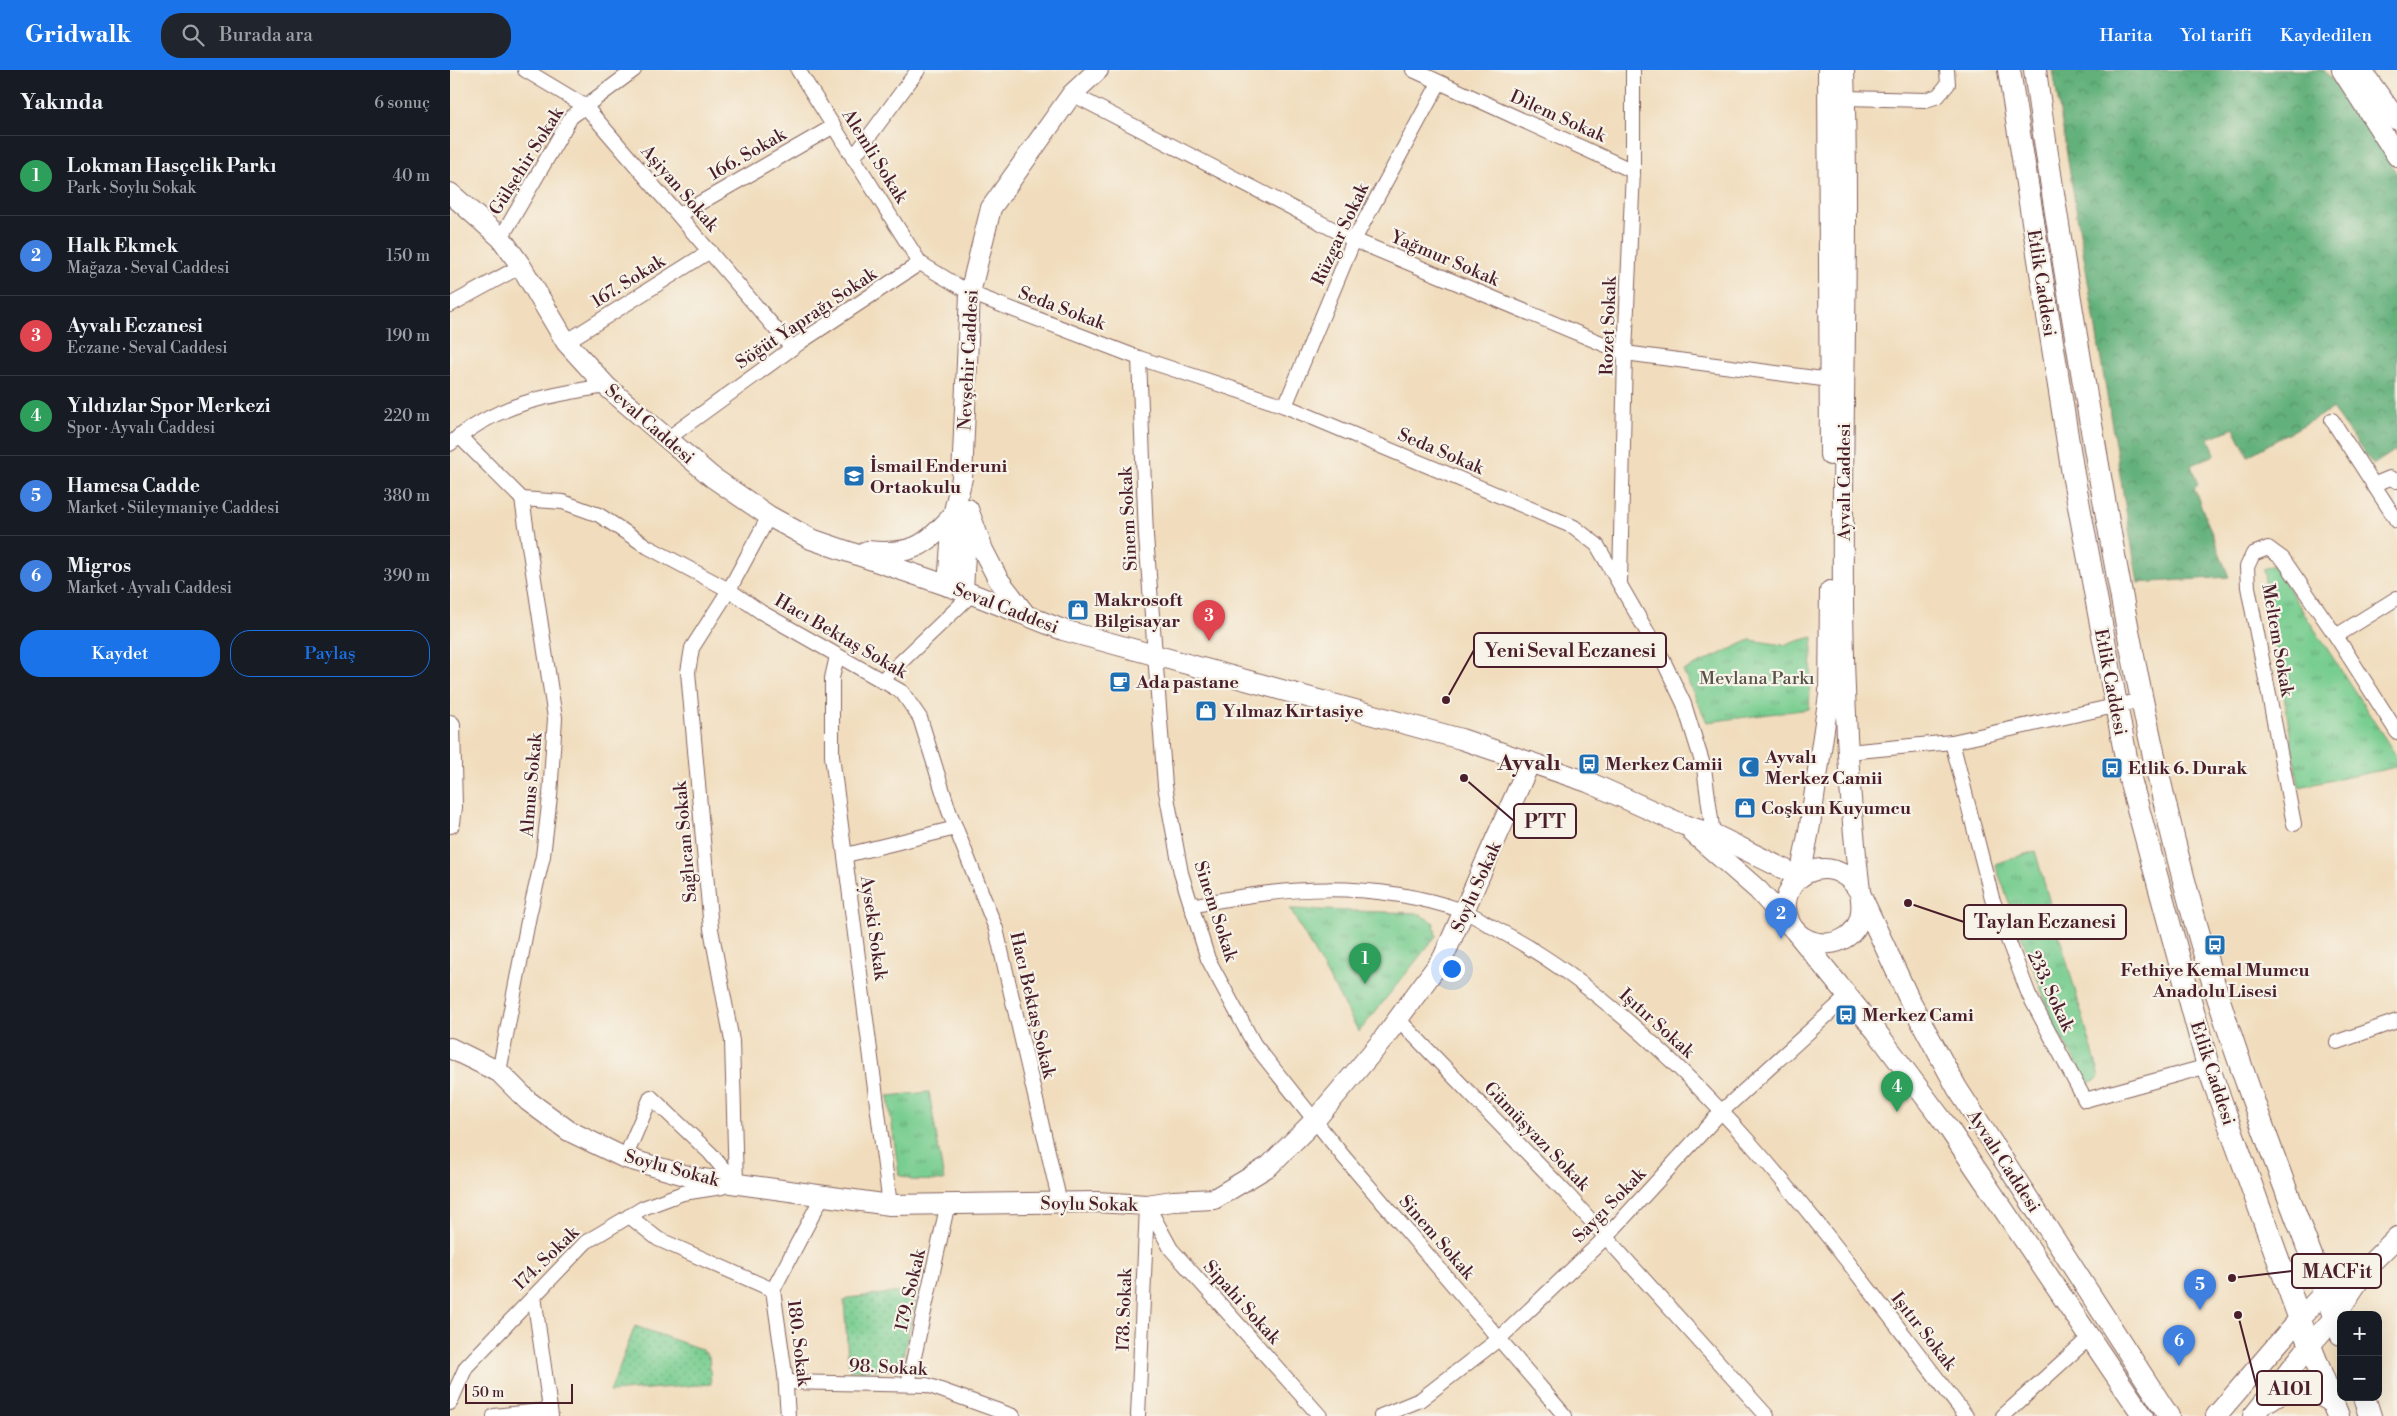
<!DOCTYPE html>
<html lang="tr">
<meta charset="utf-8">
<style>
:root{--surface:#171b24;--page:#20242c;--text:#f1f3f6;--muted:#9ea1a6;--line:#363941;--accent:#1a73e8}
body{margin:0;font-family:"Libre Bodoni",serif;background:var(--page);color:var(--text)}
.controls{position:absolute;right:15px;bottom:15px;display:grid;overflow:hidden;border-radius:10px;box-shadow:0 5px 20px #0002}
.controls button{width:45px;height:45px;display:grid;place-items:center;padding:0;border:0;border-bottom:1px solid var(--line);background:var(--surface);color:var(--text);font:25px sans-serif}
.scale{position:absolute;left:15px;bottom:12px;width:108px;box-sizing:border-box;padding-left:5px;border:2px solid #4a1f2b;border-top:0;font-size:14px;line-height:18px;white-space:nowrap;color:#4a1f2b;-webkit-text-stroke:4px #f7f3e8;paint-order:stroke}
.you{position:absolute;left:1001px;top:898px;width:18px;height:18px;margin:-12px;border:4px solid #fff;border-radius:50%;background:#1a73e8;box-shadow:0 0 0 8px #1a73e833}
.badge{display:grid;place-items:center;width:32px;height:32px;border-radius:50%;background:var(--accent);color:#fff;font-size:16px;font-weight:700}
.pin{position:absolute;translate:-50% -41px;filter:drop-shadow(0 1px 2px #0008)}
.pin::after{content:'';position:absolute;top:26px;width:18px;height:15px;background:inherit;clip-path:polygon(0 0,100% 0,50% 100%)}
.list{margin:0;padding:0;list-style:none}
h2{display:flex;justify-content:space-between;align-items:center;height:65px;margin:0;padding:0 20px;font-size:21px}
h2 small{font-size:16px;font-weight:400;color:var(--muted)}
.list li{display:grid;grid-template-columns:32px 1fr auto;gap:15px;align-items:center;box-sizing:border-box;height:80px;padding:0 20px;border-top:1px solid var(--line)}
.list b{display:block;font-size:19px;white-space:nowrap}
.list p{margin:0;font-size:16px;white-space:nowrap;color:var(--muted)}
.list em{font-size:16px;font-style:normal;color:var(--muted)}
.actions{display:flex;gap:10px;padding:15px 20px}
.actions a{flex:1;padding:11px 0;border:1px solid var(--accent);border-radius:20px;text-align:center;font-size:18px;color:var(--accent)}
.actions .main{background:var(--accent);color:#fff}
.icon{flex:none;width:28px;height:28px;fill:none;stroke:currentColor;stroke-width:2;stroke-linecap:round;stroke-linejoin:round}
.map{position:relative;flex:none;width:1947px;height:1346px;overflow:hidden}
header{display:flex;align-items:center;gap:30px;box-sizing:border-box;height:70px;padding:0 25px;background:var(--accent);color:#fff}
header strong{font-size:24px}
nav{display:flex;gap:28px;margin-inline-start:auto;font-size:18px}
.search{width:350px;height:45px;background:var(--page);display:flex;align-items:center;gap:12px;box-sizing:border-box;padding:0 18px;border-radius:20px;color:var(--muted);font-size:19px}
main{display:flex}
aside{flex:1;background:var(--surface)}
.map>svg:first-child{display:block}
.grass{fill:url(#grass-dots);stroke:#61765e}
.forest{fill:url(#forest-crowns);stroke:#566852}
.park{fill:url(#park-tufts);stroke:#61765e}
.lines{fill:none;stroke-linecap:round;stroke-linejoin:round}
.street-casing{stroke:#84625e;stroke-width:16}
.secondary-casing{stroke:#84625e;stroke-width:22}
.primary-casing{stroke:#84625e;stroke-width:24}
.street{stroke:#fff;stroke-width:14}
.secondary{stroke:#fff;stroke-width:20}
.primary{stroke:#fff;stroke-width:22}
.labels{text-anchor:middle;stroke-width:4.5;stroke-linejoin:round;paint-order:stroke}
.street-label{font-size:18px;fill:#4a1f2b;stroke:#f7f3e8}
.poi-label{font-size:18px;font-weight:bold;fill:#4a1f2b;stroke:#f7f3e8;text-anchor:start}
.park-label{font-size:18px;fill:#585349;stroke:#f7f3e8}
.district-label{font-size:22px;font-weight:bold;fill:#4a1f2b;stroke:#f7f3e8}
.leader{fill:none;stroke:#4a1f2b;stroke-width:2}
.callout-dot{fill:#4a1f2b;stroke:#f7f3e8;stroke-width:2}
.callout{fill:#f7f3e8;stroke:#4a1f2b;stroke-width:2}
.callout-label{font-size:19px;text-anchor:middle;font-weight:bold;fill:#4a1f2b}
</style>
<header>
<strong>Gridwalk</strong>
<div class="search"><svg class="icon" aria-label="search" viewBox="0 0 24 24"><circle cx="10" cy="10" r="6"/><path d="M15 15l6 6"/></svg>Burada ara</div>
<nav><a>Harita</a><a>Yol tarifi</a><a>Kaydedilen</a></nav>
</header>
<main>
<aside>
<h2>Yakında<small>6 sonuç</small></h2>
<ul class="list">
<li><span class="badge" style="background:#2e9e5b">1</span><div><b>Lokman Hasçelik Parkı</b><p>Park · Soylu Sokak</p></div><em>40 m</em></li>
<li><span class="badge" style="background:#3f7fe0">2</span><div><b>Halk Ekmek</b><p>Mağaza · Seval Caddesi</p></div><em>150 m</em></li>
<li><span class="badge" style="background:#e0444e">3</span><div><b>Ayvalı Eczanesi</b><p>Eczane · Seval Caddesi</p></div><em>190 m</em></li>
<li><span class="badge" style="background:#2e9e5b">4</span><div><b>Yıldızlar Spor Merkezi</b><p>Spor · Ayvalı Caddesi</p></div><em>220 m</em></li>
<li><span class="badge" style="background:#3f7fe0">5</span><div><b>Hamesa Cadde</b><p>Market · Süleymaniye Caddesi</p></div><em>380 m</em></li>
<li><span class="badge" style="background:#3f7fe0">6</span><div><b>Migros</b><p>Market · Ayvalı Caddesi</p></div><em>390 m</em></li>
</ul>
<div class="actions"><a class="main">Kaydet</a><a>Paylaş</a></div>
</aside>
<div class="map">
<svg width="1947" height="1346" viewBox="0 0 1947 1346">
<defs>
<pattern id="grass-dots" width="8" height="8" patternUnits="userSpaceOnUse" patternTransform="scale(1.25)"><rect width="8" height="8" fill="#78cd90"/><path d="M2 2h.1M6 6h.1" fill="none" stroke="#64a676" stroke-width="1.8" stroke-linecap="round"/></pattern>
<pattern id="forest-crowns" width="20" height="18" patternUnits="userSpaceOnUse" patternTransform="scale(1.25)"><rect width="20" height="18" fill="#62b07a"/><path d="M2 6a3 3 0 1 1 6 0M12 15a3 3 0 1 1 6 0" fill="none" stroke="#538f64"/></pattern>
<pattern id="park-tufts" width="24" height="20" patternUnits="userSpaceOnUse" patternTransform="scale(1.25)"><rect width="24" height="20" fill="#78cd90"/><path d="M3 7l-1-3M5 7V3M7 7l1-3M15 17l-1-3M17 17v-4M19 17l1-3" fill="none" stroke="#64a676"/></pattern>
</defs>
<rect width="100%" height="100%" fill="#f7f3e8"/>
<filter id="ink" filterUnits="userSpaceOnUse"><feTurbulence type="fractalNoise" baseFrequency=".02" numOctaves="2"/><feDisplacementMap in="SourceGraphic" scale="10" xChannelSelector="R" yChannelSelector="G"/><feConvolveMatrix kernelMatrix="1 2 1 2 8 2 1 2 1" color-interpolation-filters="sRGB"/></filter>
<filter id="wash" filterUnits="userSpaceOnUse"><feTurbulence type="fractalNoise" baseFrequency=".0096" numOctaves="4" result="noise"/><feDisplacementMap in="SourceGraphic" scale="20" xChannelSelector="R" yChannelSelector="G"/><feGaussianBlur stdDeviation="1.12" result="paint"/><feColorMatrix in="noise" values="0 0 0 0 0 0 0 0 0 0 0 0 0 0 0 0 0 1.4 0 .05"/><feComposite in="paint" operator="in"/></filter>
<g filter="url(#wash)">
<rect width="100%" height="100%" fill="#f1ddbd"/>
<g class="grass">
<path d="M468,1220l-17,76 -5,3 -47,2 -5,-70 4,-3z"/>
<path d="M185,1256l66,23 8,7 2,28 -101,8z"/>
</g>
<path class="forest" d="M1603,0h271l39,47 34,57v280l-3,-3 -21,14 -41,-56 -84,47 -14,-28 -25,10 6,17 -24,10 7,20 -4,3 35,89 -91,6z"/>
<g class="park">
<path d="M1823,495l124,192v10l-98,20 -36,-218z"/>
<path d="M1363,567l-4,72 -102,13 -24,-51 67,-31 33,5z"/>
<path d="M1585,781l65,226 -11,6 -33,-53 -61,-166z"/>
<path d="M840,839l127,4 17,10 2,13 -77,96z"/>
<path d="M479,1022l15,89 -33,-1 -12,-5 -11,-79z"/>
</g>
</g>
<g filter="url(#ink)">
<g class="lines">
<g class="street-casing">
<g id="street">
<path d="M75,0l60,36 207,242"/>
<path d="M348,0l122,193"/>
<path d="M963,0l220,101"/>
<path d="M622,24l282,146 271,113 205,27"/>
<path d="M1395,28l81,2 12,-4 10,-12 -1,-14"/>
<path d="M403,88l65,-88"/>
<path d="M229,145l155,-89"/>
<path d="M51,168l70,-121 63,-47"/>
<path d="M0,235l71,-39"/>
<path d="M116,272l144,-91"/>
<path d="M689,288l7,178 19,250 16,87 27,86 46,85 89,112 222,260"/>
<path d="M835,336l69,-166 85,-157"/>
<path d="M1882,350l65,101"/>
<path d="M9,366l63,63 41,3 36,13 49,32 81,43 32,22 141,80 18,26 29,93 47,118 64,274"/>
<path d="M217,369l135,-98 118,-78 50,30 169,65 146,48 289,121 23,18 64,111 23,48 20,64 9,66"/>
<path d="M0,374c47,-40 97,-49 156,-58"/>
<path d="M1923,415l17,-7 7,3"/>
<path d="M1170,512l5,-229 8,-182v-101"/>
<path d="M1886,566l61,-38"/>
<path d="M387,586l-5,22v78l58,449"/>
<path d="M431,611l91,-87"/>
<path d="M1502,672l40,156 37,97 56,105 123,-34"/>
<path d="M1398,682l104,-10 190,-42"/>
<path d="M1844,754l-46,-237 -1,-20 6,-13 15,-6 15,11 53,77 61,96"/>
<path d="M396,785l110,-27"/>
<path d="M741,836c93,-20 181,-26 272,5 9,3 18,9 26,14 27,14 52,29 77,47 163,118 278,287 400,444"/>
<path d="M948,949l168,174 201,223"/>
<path d="M1887,972l60,-21"/>
<path d="M49,1002l30,-156 14,-60 7,-60 5,-78 -33,-219"/>
<path d="M175,1088l26,-61 59,56 26,31"/>
<path d="M286,1114l-4,-143 -21,-112 -23,-257 4,-24 37,-58 40,-74"/>
<path d="M697,1135l24,44 149,167"/>
<path d="M179,1146l29,23 115,51"/>
<path d="M84,1226l17,120"/>
<path d="M336,1312l141,3 86,31"/>
<path d="M458,1314l40,-181"/>
<path d="M0,1333l16,-36 120,-125 57,-34 40,-15 39,-6"/>
<path d="M44,1346l56,-6"/>
<path d="M338,1346l-3,-42 -12,-84 49,-93"/>
<path d="M688,1346l9,-210"/>
<path d="M931,1346l39,-16 79,-61 107,-102 115,-125 127,-116"/>
<path d="M1553,1346l87,-79"/>
</g>
</g>
<g class="secondary-casing">
<g id="secondary">
<path d="M1378,0l2,385"/>
<path d="M1394,0c9,273 -17,549 16,821 1,9 3,17 0,27 -9,32 -55,34 -70,5 -21,-43 42,-80 70,-30l51,110 46,85 212,328"/>
<path d="M1892,0l55,86"/>
<path d="M1911,0l36,50"/>
<path d="M0,123l51,45 20,28 45,76 40,44 106,91 57,39 42,23 161,55 91,36 398,109 127,43 96,43 29,9 87,43"/>
<path d="M518,439l15,41 15,29 27,35"/>
<path d="M417,481c44,4 57,-3 86,-36"/>
<path d="M498,516l5,-71 9,-37 8,-185 21,-85 81,-114 26,-24"/>
<path d="M513,521l4,-74"/>
<path d="M0,655l2,82 -2,16"/>
<path d="M1243,763l65,57 37,41 81,100 73,98 194,287"/>
<path d="M1350,807l10,-52 19,-130 1,-104"/>
<path d="M0,978l49,24 29,29 41,30 56,27 70,20 195,27 206,-3 51,3 26,-4 41,-2 55,-33 46,-46 66,-78 62,-84 87,-196"/>
<path d="M1820,1330c22,-17 42,-10 63,3"/>
<path d="M1766,1346l84,-98 25,-26 42,-25 30,-30"/>
<path d="M1803,1346l57,-71 24,-27 31,-47"/>
</g>
</g>
<g class="primary-casing">
<g id="primary">
<path d="M1559,0l64,404 57,305 78,287 95,262 35,88"/>
<path d="M1585,0c15,113 34,225 53,337 29,170 59,340 105,507 40,143 95,281 148,420"/>
<path d="M1914,1327l6,19"/>
</g>
</g>
<use href="#street" class="street"/>
<use href="#secondary" class="secondary"/>
<use href="#primary" class="primary"/>
</g>
</g>
<defs>
<g id="school-square" transform="scale(1.125)"><rect x="-9" y="-9" width="18" height="18" rx="4" fill="#1f6fb2" stroke="#f7f3e8"/><path d="M0-5L7-2L0 1L-7-2ZM-4 1L0 2.5L4 1V4Q0 6-4 4Z" fill="#fff"/></g>
<g id="shop-square" transform="scale(1.125)"><rect x="-9" y="-9" width="18" height="18" rx="4" fill="#1f6fb2" stroke="#f7f3e8"/><path d="M-5-2.5h2.3a2.7 3.5 0 0 1 5.4 0H5L5.5 6h-11ZM-1.5-2.5h3a1.5 2.3 0 0 0-3 0Z" fill="#fff"/></g>
<g id="cafe-square" transform="scale(1.125)"><rect x="-9" y="-9" width="18" height="18" rx="4" fill="#1f6fb2" stroke="#f7f3e8"/><path d="M-5.5-4.5H6V0H3Q3 3.5 0 3.5H-2.5Q-5.5 3.5-5.5 0ZM3-3.2v2h1.7v-2ZM-6 4.5H4V6H-6Z" fill="#fff"/></g>
<g id="bus-square" transform="scale(1.125)"><rect x="-9" y="-9" width="18" height="18" rx="4" fill="#1f6fb2" stroke="#f7f3e8"/><path d="M-5-6H5V4H4V6H2V4H-2V6H-4V4H-5ZM-3.5-4V0h7V-4ZM-3.5 1.2v1.5H-2V1.2ZM2 1.2v1.5H3.5V1.2Z" fill="#fff"/></g>
<g id="mosque-square" transform="scale(1.125)"><rect x="-9" y="-9" width="18" height="18" rx="4" fill="#1f6fb2" stroke="#f7f3e8"/><path d="M3.5-4.9A6 6 0 1 0 3.5 4.9A5 5 0 1 1 3.5-4.9Z" fill="#fff"/></g>
</defs>
<g fill-rule="evenodd">
<use href="#school-square" x="404" y="406"/>
<use href="#shop-square" x="628" y="540"/>
<use href="#cafe-square" x="670" y="612"/>
<use href="#shop-square" x="756" y="641"/>
<use href="#bus-square" x="1139" y="694"/>
<use href="#mosque-square" x="1299" y="697"/>
<use href="#bus-square" x="1662" y="698"/>
<use href="#shop-square" x="1295" y="738"/>
<use href="#bus-square" x="1765" y="875"/>
<use href="#bus-square" x="1396" y="945"/>
</g>
<g class="labels">
<g class="street-label">
<text transform="translate(1108 46) rotate(24)" y="6">Dilem Sokak</text>
<text transform="translate(297 84) rotate(-30)" y="6">166. Sokak</text>
<text transform="translate(425 86) rotate(58)" y="6">Alemli Sokak</text>
<text transform="translate(76 91) rotate(-58)" y="6">Gülşehir Sokak</text>
<text transform="translate(230 118) rotate(49)" y="6">Aşiyan Sokak</text>
<text transform="translate(890 164) rotate(-65)" y="6">Rüzgar Sokak</text>
<text transform="translate(995 188) rotate(23)" y="6">Yağmur Sokak</text>
<text transform="translate(178 211) rotate(-32)" y="6">167. Sokak</text>
<text transform="translate(1592 213) rotate(81)" y="6">Etlik Caddesi</text>
<text transform="translate(612 238) rotate(21)" y="6">Seda Sokak</text>
<text transform="translate(356 248) rotate(-34)" y="6">Söğüt Yaprağı Sokak</text>
<text transform="translate(1158 256) rotate(-88)" y="6">Rozet Sokak</text>
<text transform="translate(518 290) rotate(-87)" y="6">Nevşehir Caddesi</text>
<text transform="translate(200 354) rotate(41)" y="6">Seval Caddesi</text>
<text transform="translate(991 381) rotate(23)" y="6">Seda Sokak</text>
<text transform="translate(1394 412) rotate(-90)" y="6">Ayvalı Caddesi</text>
<text transform="translate(678 449) rotate(-93)" y="6">Sinem Sokak</text>
<text transform="translate(556 538) rotate(21)" y="6">Seval Caddesi</text>
<text transform="translate(391 566) rotate(30)" y="6">Hacı Bektaş Sokak</text>
<text transform="translate(1828 570) rotate(80)" y="6">Meltem Sokak</text>
<text transform="translate(1661 612) rotate(79)" y="6">Etlik Caddesi</text>
<text transform="translate(81 715) rotate(-85)" y="6">Almus Sokak</text>
<text transform="translate(235 772) rotate(-95)" y="6">Sağlıcan Sokak</text>
<text transform="translate(1026 817) rotate(-66)" y="6">Soylu Sokak</text>
<text transform="translate(766 841) rotate(72)" y="6">Sinem Sokak</text>
<text transform="translate(424 858) rotate(82)" y="6">Ayseki Sokak</text>
<text transform="translate(1601 921) rotate(65)" y="6">233. Sokak</text>
<text transform="translate(583 935) rotate(77)" y="6">Hacı Bektaş Sokak</text>
<text transform="translate(1207 953) rotate(42)" y="6">Işıtır Sokak</text>
<text transform="translate(1763 1003) rotate(72)" y="6">Etlik Caddesi</text>
<text transform="translate(1087 1066) rotate(46)" y="6">Gümüşyazı Sokak</text>
<text transform="translate(1554 1091) rotate(57)" y="6">Ayvalı Caddesi</text>
<text transform="translate(222 1098) rotate(15)" y="6">Soylu Sokak</text>
<text transform="translate(639 1134) rotate(1)" y="6">Soylu Sokak</text>
<text transform="translate(1159 1135) rotate(-46)" y="6">Saygı Sokak</text>
<text transform="translate(987 1167) rotate(49)" y="6">Sinem Sokak</text>
<text transform="translate(96 1188) rotate(-44)" y="6">174. Sokak</text>
<text transform="translate(460 1220) rotate(-77)" y="6">179. Sokak</text>
<text transform="translate(792 1232) rotate(48)" y="6">Sipahi Sokak</text>
<text transform="translate(674 1240) rotate(-88)" y="6">178. Sokak</text>
<text transform="translate(1474 1261) rotate(52)" y="6">Işıtır Sokak</text>
<text transform="translate(349 1273) rotate(83)" y="6">180. Sokak</text>
<text transform="translate(438 1297) rotate(3)" y="6">98. Sokak</text>
</g>
<g class="poi-label">
<text x="420" y="402">İsmail Enderuni<tspan x="420" dy="21">Ortaokulu</tspan></text>
<text x="644" y="536">Makrosoft<tspan x="644" dy="21">Bilgisayar</tspan></text>
<text x="686" y="618">Ada pastane</text>
<text x="772" y="647">Yılmaz Kırtasiye</text>
<text x="1315" y="693">Ayvalı<tspan x="1315" dy="21">Merkez Camii</tspan></text>
<text x="1155" y="700">Merkez Camii</text>
<text x="1678" y="704">Etlik 6. Durak</text>
<text x="1311" y="744">Coşkun Kuyumcu</text>
<text x="1765" y="906" text-anchor="middle">Fethiye Kemal Mumcu<tspan x="1765" dy="21">Anadolu Lisesi</tspan></text>
<text x="1412" y="951">Merkez Cami</text>
</g>
<g class="park-label">
<text x="1307" y="614">Mevlana Parkı</text>
</g>
<g class="district-label">
<text x="1079" y="700">Ayvalı</text>
</g>
</g>
<path class="leader" d="M996 630L1024 580M1014 708L1064 751M1458 833L1514 852M1782 1208L1842 1201M1788 1245L1807 1318"/>
<g class="callout-dot">
<circle cx="996" cy="630" r="5"/>
<circle cx="1014" cy="708" r="5"/>
<circle cx="1458" cy="833" r="5"/>
<circle cx="1782" cy="1208" r="5"/>
<circle cx="1788" cy="1245" r="5"/>
</g>
<g class="callout">
<rect x="1024" y="563" width="192" height="34" rx="5"/>
<rect x="1064" y="734" width="62" height="34" rx="5"/>
<rect x="1514" y="835" width="162" height="34" rx="5"/>
<rect x="1842" y="1184" width="89" height="34" rx="5"/>
<rect x="1807" y="1301" width="65" height="34" rx="5"/>
</g>
<g class="callout-label">
<text x="1120" y="587">Yeni Seval Eczanesi</text>
<text x="1095" y="758">PTT</text>
<text x="1595" y="858">Taylan Eczanesi</text>
<text x="1887" y="1208">MACFit</text>
<text x="1840" y="1325">A101</text>
</g>
</svg>
<div class="controls">
<button>+</button>
<button>−</button>
</div>
<div class="scale">50 m</div>
<div class="you"></div>
<div class="pin badge" style="left:915px;top:914px;background:#2e9e5b">1</div>
<div class="pin badge" style="left:1331px;top:869px;background:#3f7fe0">2</div>
<div class="pin badge" style="left:759px;top:571px;background:#e0444e">3</div>
<div class="pin badge" style="left:1447px;top:1042px;background:#2e9e5b">4</div>
<div class="pin badge" style="left:1750px;top:1240px;background:#3f7fe0">5</div>
<div class="pin badge" style="left:1729px;top:1296px;background:#3f7fe0">6</div>
</div>
</main>
